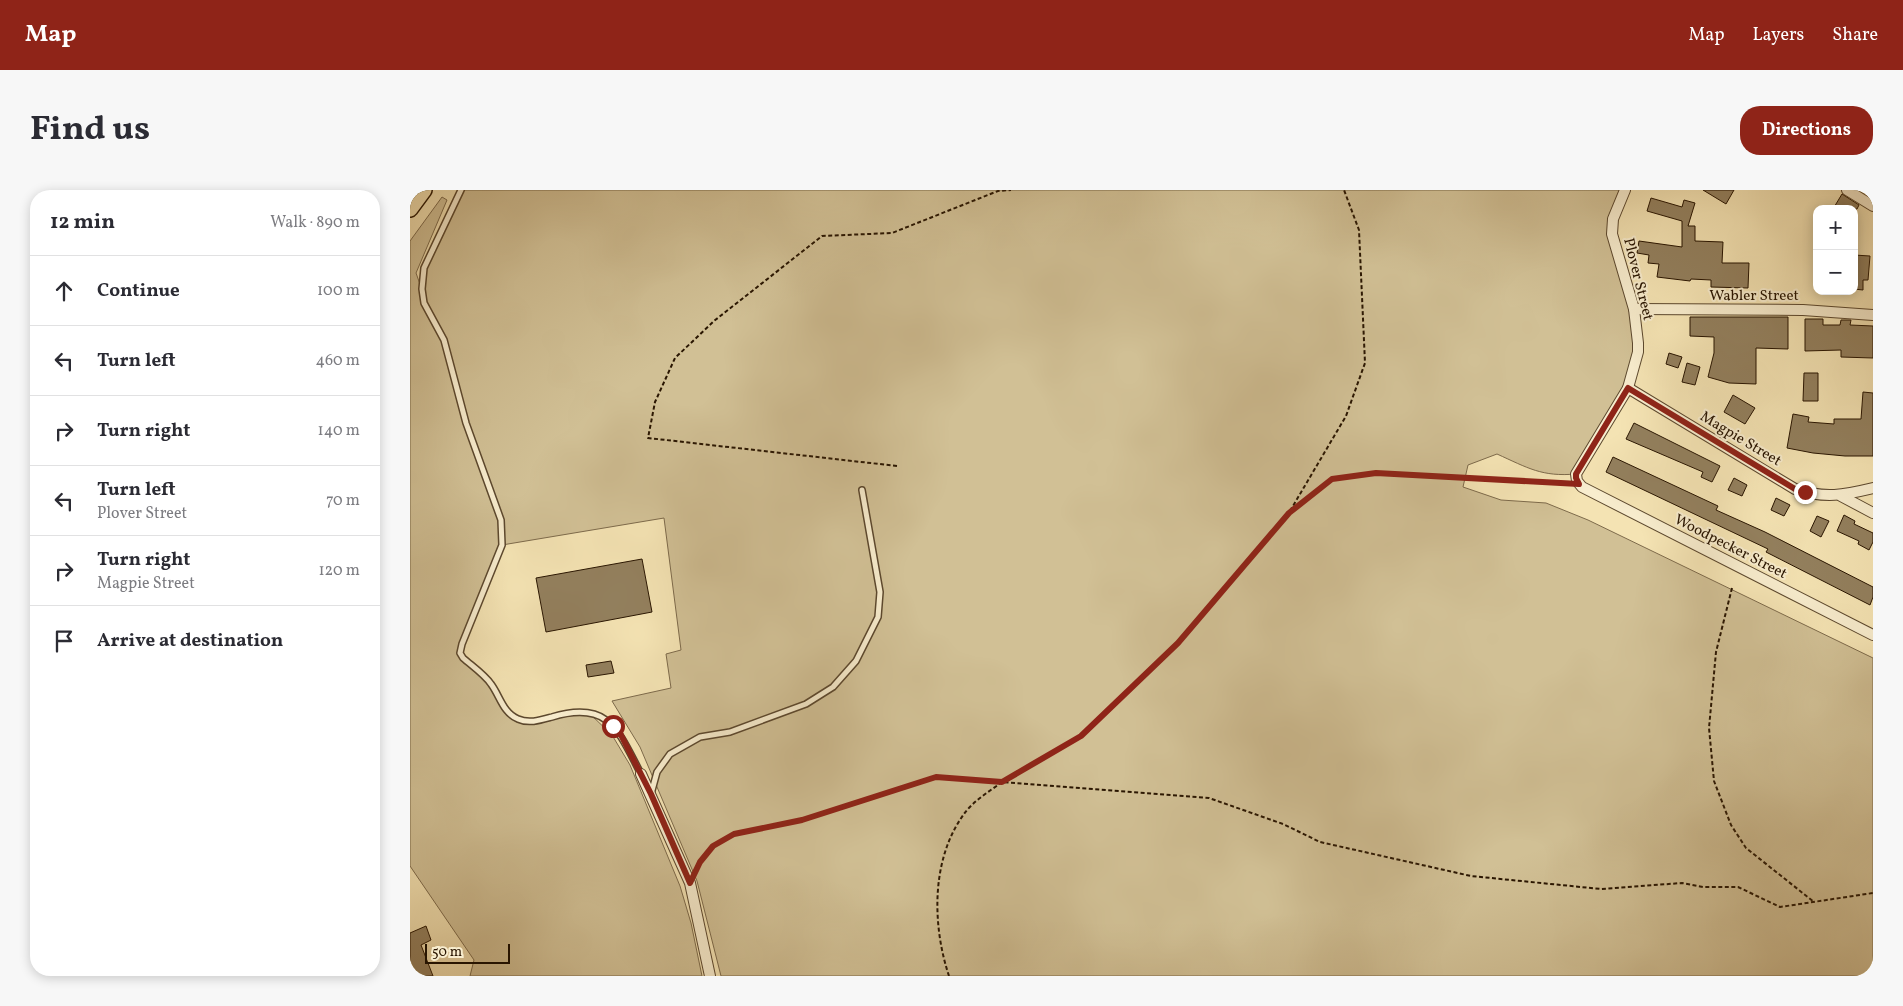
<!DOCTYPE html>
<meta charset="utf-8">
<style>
:root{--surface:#fff;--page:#f7f7f7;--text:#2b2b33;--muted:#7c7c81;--line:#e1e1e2;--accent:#8f2418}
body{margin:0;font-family:Vollkorn,serif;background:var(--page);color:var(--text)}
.controls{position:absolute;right:15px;top:15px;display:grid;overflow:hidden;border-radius:10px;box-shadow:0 2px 12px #0003}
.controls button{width:45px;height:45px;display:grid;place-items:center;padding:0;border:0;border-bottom:1px solid var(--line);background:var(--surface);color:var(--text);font:25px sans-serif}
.scale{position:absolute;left:15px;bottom:12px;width:85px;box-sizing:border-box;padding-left:5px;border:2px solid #291501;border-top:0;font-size:14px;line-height:18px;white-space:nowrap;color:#291501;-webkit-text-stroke:4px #f8edce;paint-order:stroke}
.stop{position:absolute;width:15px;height:15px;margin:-11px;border:4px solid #8f2418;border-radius:50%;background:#fff}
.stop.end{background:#8f2418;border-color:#fff;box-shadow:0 1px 5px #0008}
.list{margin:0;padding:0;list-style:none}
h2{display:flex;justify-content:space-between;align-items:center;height:65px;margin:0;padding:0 20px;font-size:21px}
h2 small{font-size:16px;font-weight:400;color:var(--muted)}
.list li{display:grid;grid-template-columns:32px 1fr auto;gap:15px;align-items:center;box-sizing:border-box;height:70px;padding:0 20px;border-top:1px solid var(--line)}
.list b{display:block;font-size:19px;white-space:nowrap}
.list p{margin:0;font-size:16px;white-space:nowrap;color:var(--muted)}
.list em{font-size:16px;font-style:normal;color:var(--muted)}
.icon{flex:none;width:28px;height:28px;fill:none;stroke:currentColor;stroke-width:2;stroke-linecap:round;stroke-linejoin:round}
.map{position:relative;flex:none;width:1463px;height:786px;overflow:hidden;border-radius:20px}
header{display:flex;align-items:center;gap:30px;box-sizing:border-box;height:70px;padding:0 25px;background:var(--accent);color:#fff}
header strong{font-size:24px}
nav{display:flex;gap:28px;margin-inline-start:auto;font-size:18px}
.intro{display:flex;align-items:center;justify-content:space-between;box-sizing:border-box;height:120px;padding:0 30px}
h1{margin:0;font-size:35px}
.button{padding:12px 22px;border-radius:20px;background:var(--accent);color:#fff;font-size:18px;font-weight:700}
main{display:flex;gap:30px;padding:0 30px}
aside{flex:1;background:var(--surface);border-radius:20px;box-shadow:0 2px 12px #0003}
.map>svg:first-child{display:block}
.green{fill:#d1c095;stroke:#7d6a4b}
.building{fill:#93805e;stroke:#291501}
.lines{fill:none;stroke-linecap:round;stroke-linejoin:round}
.service-casing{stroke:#5c482e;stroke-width:8}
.minor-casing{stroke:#5c482e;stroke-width:12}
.primary-casing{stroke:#291501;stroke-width:18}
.path{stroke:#291501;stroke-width:2;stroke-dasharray:4 2.5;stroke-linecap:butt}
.service{stroke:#f8edce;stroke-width:5}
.minor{stroke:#f8edce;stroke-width:10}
.primary{stroke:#f4e3b3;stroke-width:15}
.route{stroke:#8f2418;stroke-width:6}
.labels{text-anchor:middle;stroke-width:4;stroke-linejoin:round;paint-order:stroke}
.street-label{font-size:15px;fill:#291501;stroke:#f8edce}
</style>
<header>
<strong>Map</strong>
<nav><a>Map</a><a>Layers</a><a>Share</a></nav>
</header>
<div class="intro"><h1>Find us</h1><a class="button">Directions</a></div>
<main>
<aside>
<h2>12 min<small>Walk · 890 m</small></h2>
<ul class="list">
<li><svg class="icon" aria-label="ahead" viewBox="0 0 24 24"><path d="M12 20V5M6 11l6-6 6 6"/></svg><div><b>Continue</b></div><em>100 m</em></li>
<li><svg class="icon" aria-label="left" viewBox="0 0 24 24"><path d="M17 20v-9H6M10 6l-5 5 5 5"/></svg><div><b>Turn left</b></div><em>460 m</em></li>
<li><svg class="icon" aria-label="right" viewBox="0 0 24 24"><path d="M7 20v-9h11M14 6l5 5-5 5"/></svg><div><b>Turn right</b></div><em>140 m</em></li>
<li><svg class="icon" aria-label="left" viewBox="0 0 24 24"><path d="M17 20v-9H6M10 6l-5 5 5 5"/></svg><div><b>Turn left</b><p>Plover Street</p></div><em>70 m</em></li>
<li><svg class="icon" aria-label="right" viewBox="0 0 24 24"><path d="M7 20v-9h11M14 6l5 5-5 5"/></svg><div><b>Turn right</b><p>Magpie Street</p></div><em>120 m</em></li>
<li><svg class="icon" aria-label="arrive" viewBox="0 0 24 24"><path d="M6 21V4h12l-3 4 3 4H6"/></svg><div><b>Arrive at destination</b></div></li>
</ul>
</aside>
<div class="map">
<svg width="1463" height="786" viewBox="0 0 1463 786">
<rect width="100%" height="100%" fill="#f4e3b3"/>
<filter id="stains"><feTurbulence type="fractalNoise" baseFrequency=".004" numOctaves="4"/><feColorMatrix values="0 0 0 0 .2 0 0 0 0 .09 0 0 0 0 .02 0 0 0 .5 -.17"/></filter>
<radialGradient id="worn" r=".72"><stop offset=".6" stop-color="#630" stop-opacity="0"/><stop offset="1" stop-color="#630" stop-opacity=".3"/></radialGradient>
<path class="green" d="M51,0h1164l-12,29 25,124 -10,45 -52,86c-34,3 -48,-6 -79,-20l-29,11 -5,22 38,13 45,3 42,17 285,138v318h-1152l-24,-95 -57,-134 -28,-46 59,-13 -5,-34 15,-4 -17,-132 -162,27 -42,108 30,30 18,30 21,9 59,-10 24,23 18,30 50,121 11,37 11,53h-232l4,-16 -64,-94v-625l32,-44 5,3 -31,73 5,14 4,-19z"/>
<g class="building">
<path d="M1293,0h31l-8,14z"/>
<path d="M1432,4l17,11 -2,4h-24z"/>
<path d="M1241,8l31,9 2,-7 11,3 -7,23h7v15l28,1 -1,21h27l-1,25 -37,-1v-7l-20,-1 -1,2 -33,-4 2,-13 -11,-1 1,-8 -12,-2 2,-12 43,6v-26l-35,-10z"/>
<path d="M1444,65l16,1 -2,24h-5v10l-9,-1z"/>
<path d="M1280,127h98v32l-32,-1v36l-27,-1 -21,-6 6,-24v-16l-24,-1z"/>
<path d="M1395,129h18v6h17l1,-5h10l-1,5 23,1v32l-32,-1v-7l-36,1z"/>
<path d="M1259,163l13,4 -4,11 -12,-4z"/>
<path d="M1277,173l13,4 -5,18 -13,-3z"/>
<path d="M1394,183h14v28h-15z"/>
<path d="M1453,202l10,1v63h-28l-32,-3 -26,-5 6,-34 16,3 -1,5 26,2v-5h27z"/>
<path d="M1323,205l22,13 -10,16 -21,-12z"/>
<path d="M1224,233l86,43 -8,16 -11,-5 2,-5 -77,-33z"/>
<path d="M1203,267l105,49 -2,4 49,22 108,55v10l-3,8 -104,-53 2,-3 -162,-77z"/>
<path d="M1324,288l13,7 -5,11 -14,-6z"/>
<path d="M1366,308l14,7 -6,11 -13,-6z"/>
<path d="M1434,325l11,6 -1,3 19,9v9l-4,8 -11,-6 1,-3 -22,-10z"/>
<path d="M1407,326l12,5 -8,16 -11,-6z"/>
<path d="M232,369l10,53 -106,20 -10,-54z"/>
<path d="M201,471l3,12 -26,4 -2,-12z"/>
<path d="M16,736l5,14 -10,5 12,31h-23v-43z"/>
</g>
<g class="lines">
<g class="service-casing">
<g id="service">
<path d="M51,0l-37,78 -2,21 2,14 20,37 22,83 35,97 1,25 -40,99 -2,9 3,5c9,8 21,16 28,26 9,12 12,29 27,35 11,5 23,1 34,-2 57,-17 66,13 89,57"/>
<path d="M241,604l6,-22 13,-18 30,-17 30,-5 76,-28 27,-17 23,-26 22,-44 2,-25 -18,-102"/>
</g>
</g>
<g class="minor-casing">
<g id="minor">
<path d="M1215,0l-12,29 -1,15 22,75 4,34v9l-10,36 -52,86 1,7 5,6 291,148"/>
<path d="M1437,0l26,16"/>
<path d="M1224,119l169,1 70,5"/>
<path d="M1218,198l167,101c30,10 49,6 78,-1"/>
<path d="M1431,306l32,17"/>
<path d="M231,584l49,109 20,93"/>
</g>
</g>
<g class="primary-casing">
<path id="primary" d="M0,19l14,-19"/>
</g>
<g class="path">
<path d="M487,276l-249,-28 7,-36 20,-44 39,-37 108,-85 70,-3 106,-42 13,-1"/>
<path d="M880,321l56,-95 19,-53 -6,-133 -15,-40"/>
<path d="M1322,398l-16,64 -7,76 5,53 17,44 15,23 68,54"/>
<path d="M285,681l5,-9 13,-16 21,-12 68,-14 134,-43 66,5 79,-46 97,-93 111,-130 43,-34 44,-6 190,11"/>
<path d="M539,786c-17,-51 -18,-117 15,-162 9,-13 26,-23 38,-32l207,16 74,26 37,18 151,34 130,13 81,-6 21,4h35l42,20 93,-14"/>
</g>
<use href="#service" class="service"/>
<use href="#minor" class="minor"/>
<use href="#primary" class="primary"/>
</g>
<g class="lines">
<path class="route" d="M203,536l7,7 31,61 39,89 10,-21 13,-16 21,-12 68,-14 134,-43 66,5 79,-46 97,-93 111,-130 43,-34 44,-6 203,11 -3,-6v-4l52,-86 167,101 10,3"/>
</g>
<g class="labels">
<g class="street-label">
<text transform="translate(1229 89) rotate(76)" y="5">Plover Street</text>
<text x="1344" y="110">Wabler Street</text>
<text transform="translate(1331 248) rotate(31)" y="5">Magpie Street</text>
<text transform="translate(1321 356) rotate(27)" y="5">Woodpecker Street</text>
</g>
</g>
<rect width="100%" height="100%" filter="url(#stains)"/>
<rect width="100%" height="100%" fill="url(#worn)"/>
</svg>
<div class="controls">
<button>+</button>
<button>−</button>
</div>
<div class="scale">50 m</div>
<div class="stop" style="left:203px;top:536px"></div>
<div class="stop end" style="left:1395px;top:302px"></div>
</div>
</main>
